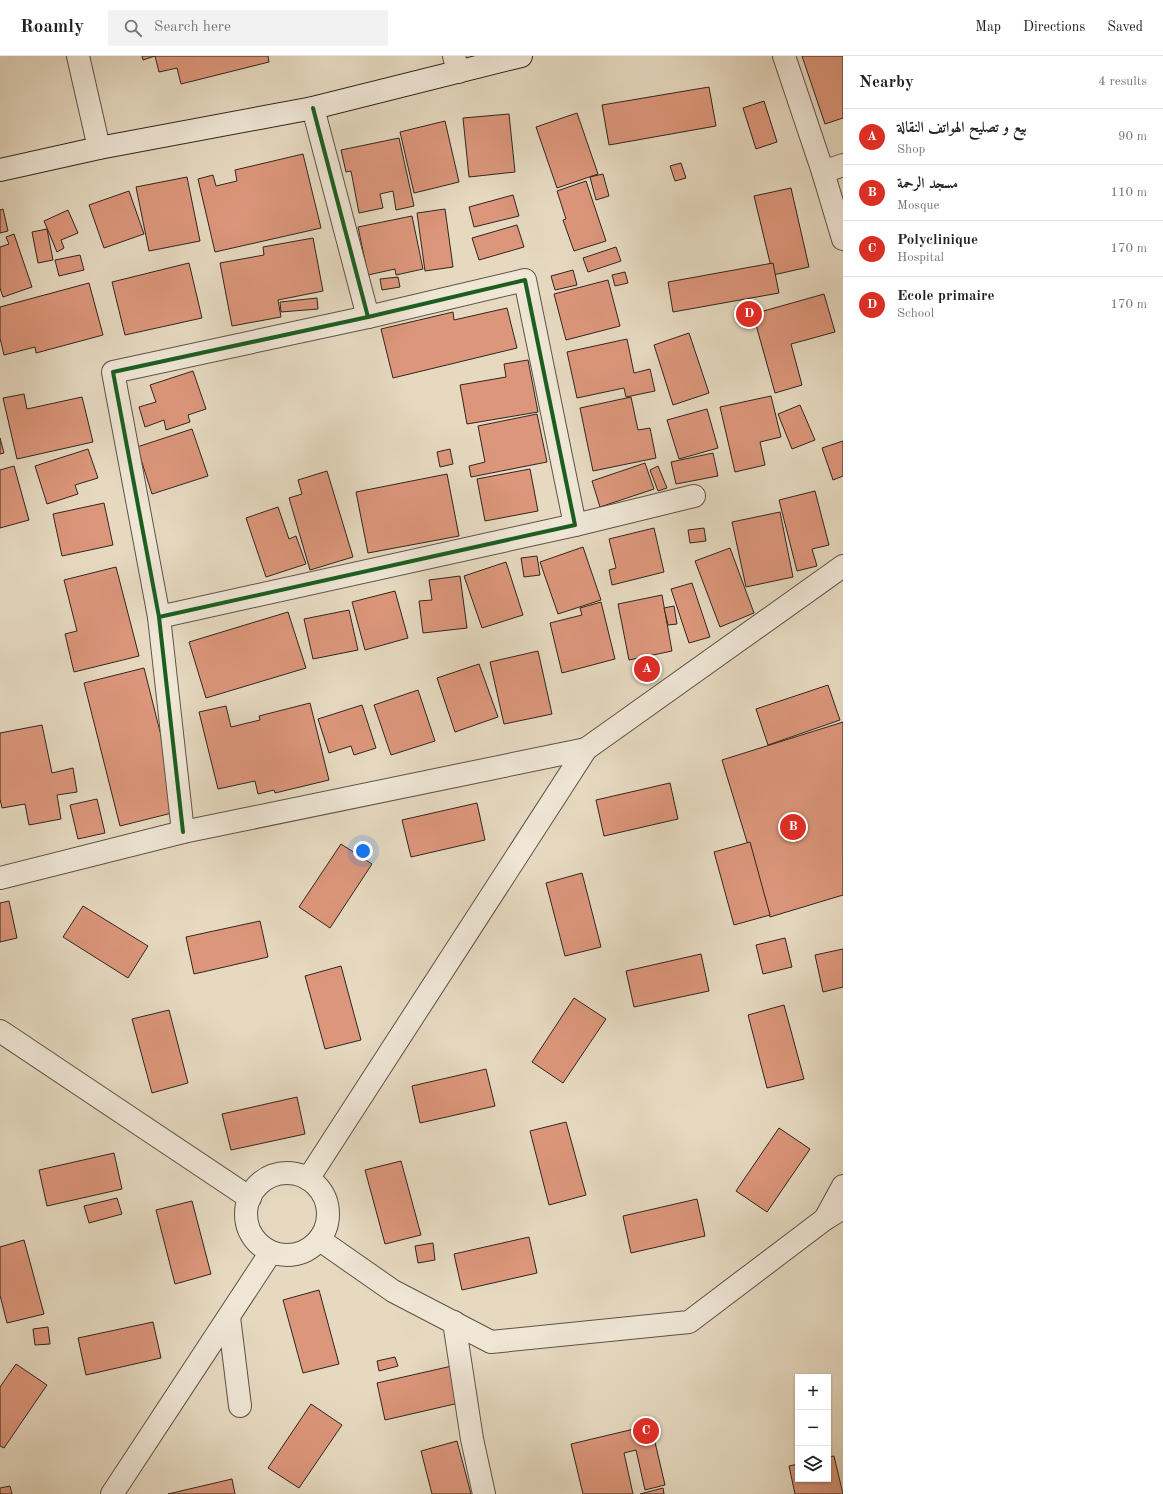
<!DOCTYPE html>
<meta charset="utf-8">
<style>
:root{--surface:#fff;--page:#f2f2f2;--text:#222;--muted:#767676;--line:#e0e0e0;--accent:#d93025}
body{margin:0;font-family:"Old Standard TT",Amiri,serif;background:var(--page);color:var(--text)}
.controls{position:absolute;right:12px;bottom:12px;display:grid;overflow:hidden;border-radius:0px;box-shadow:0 1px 3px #0004}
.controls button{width:36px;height:36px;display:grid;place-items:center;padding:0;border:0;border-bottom:1px solid var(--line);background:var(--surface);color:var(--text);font:20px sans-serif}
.you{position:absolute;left:363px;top:795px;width:14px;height:14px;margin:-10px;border:3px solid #fff;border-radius:50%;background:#1a73e8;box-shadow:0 0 0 6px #1a73e833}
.badge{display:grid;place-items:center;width:26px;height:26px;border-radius:50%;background:var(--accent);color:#fff;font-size:13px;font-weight:700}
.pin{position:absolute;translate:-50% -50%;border:2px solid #fff;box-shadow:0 1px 4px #0006}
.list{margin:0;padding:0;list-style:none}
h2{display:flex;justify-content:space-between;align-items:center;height:52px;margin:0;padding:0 16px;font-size:17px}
h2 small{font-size:13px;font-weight:400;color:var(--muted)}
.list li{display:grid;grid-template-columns:26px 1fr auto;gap:12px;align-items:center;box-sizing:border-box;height:56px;padding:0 16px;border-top:1px solid var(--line)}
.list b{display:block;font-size:15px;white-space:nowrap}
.list p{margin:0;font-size:13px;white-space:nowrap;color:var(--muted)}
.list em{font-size:13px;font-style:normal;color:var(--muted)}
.icon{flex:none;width:22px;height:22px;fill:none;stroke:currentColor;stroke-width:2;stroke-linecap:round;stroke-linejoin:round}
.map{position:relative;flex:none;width:843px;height:1438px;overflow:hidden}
header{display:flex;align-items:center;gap:24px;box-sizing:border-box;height:56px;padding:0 20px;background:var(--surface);border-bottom:1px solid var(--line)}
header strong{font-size:19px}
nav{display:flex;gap:22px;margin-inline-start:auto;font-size:14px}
.search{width:280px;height:36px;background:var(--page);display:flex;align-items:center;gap:10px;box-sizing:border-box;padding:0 14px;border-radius:0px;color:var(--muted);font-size:15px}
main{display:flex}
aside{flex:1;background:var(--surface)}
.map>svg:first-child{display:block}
.building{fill:#dc967b;stroke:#31251f}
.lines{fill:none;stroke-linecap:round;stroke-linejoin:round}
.street-casing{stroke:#5e5247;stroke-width:24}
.secondary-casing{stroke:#31251f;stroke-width:24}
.street{stroke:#efe6d6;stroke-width:22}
.secondary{stroke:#efe6d6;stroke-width:22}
.cycleway-casing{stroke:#efe6d6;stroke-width:6}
.cycleway{stroke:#1b5e20;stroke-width:4}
</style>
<header>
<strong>Roamly</strong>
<div class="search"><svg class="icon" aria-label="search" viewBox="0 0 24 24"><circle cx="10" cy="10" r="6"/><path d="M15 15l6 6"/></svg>Search here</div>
<nav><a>Map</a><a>Directions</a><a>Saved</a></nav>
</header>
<main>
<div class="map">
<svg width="843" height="1438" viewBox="0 0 843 1438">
<rect width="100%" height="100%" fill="#e6d9c0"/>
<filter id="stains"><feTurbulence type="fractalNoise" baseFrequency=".005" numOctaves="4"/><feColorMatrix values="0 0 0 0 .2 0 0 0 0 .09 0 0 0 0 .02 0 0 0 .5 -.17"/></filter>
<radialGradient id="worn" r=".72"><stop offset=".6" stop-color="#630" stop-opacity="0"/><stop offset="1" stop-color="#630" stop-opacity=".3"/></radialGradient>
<g class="building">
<path d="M142,0h126l1,6 -88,22 -4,-16 -18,4 -4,-16 -12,4z"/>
<path d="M802,0h41v62l-18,6z"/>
<path d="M709,31l7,39 -107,19 -7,-40z"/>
<path d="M764,45l13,41 -21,7 -13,-41z"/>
<path d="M577,57l21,61 -41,14 -21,-61z"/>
<path d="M509,58l6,58 -46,5 -6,-59z"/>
<path d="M445,65l14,61 -45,11 -14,-61z"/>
<path d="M399,82l15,68 -18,4 -3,-19 -13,3 3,14 -24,5 -8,-42 -5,1 -5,-22z"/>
<path d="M303,98l18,74 -106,24 -17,-73 15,-4 3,11 21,-5 -2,-11z"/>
<path d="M681,107l5,15 -11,3 -5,-15z"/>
<path d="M603,118l6,22 -13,4 -6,-23z"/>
<path d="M187,121l13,64 -51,10 -13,-64z"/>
<path d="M586,125l20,60 -32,10 -11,-31 3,-1 -9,-28z"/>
<path d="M791,132l18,79 -36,8 -19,-79z"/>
<path d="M129,135l15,43 -40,14 -15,-43z"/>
<path d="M513,139l6,21 -45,11 -5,-20z"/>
<path d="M3,153l5,22 -8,2v-23z"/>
<path d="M445,153l8,58 -28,4 -8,-58z"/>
<path d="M68,154l10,23 -17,7 3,8 -7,4 -13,-31z"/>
<path d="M412,160l11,53 -27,6 -1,-6 -27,6 -10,-48z"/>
<path d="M517,169l7,22 -45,13 -7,-22z"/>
<path d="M47,173l6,31 -15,3 -6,-31z"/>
<path d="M14,178l18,53 -29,10 -3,-9v-41l9,-3 -3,-7z"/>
<path d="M313,182l10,53 -45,9 3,17 -49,9 -12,-63 44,-8 -1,-8z"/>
<path d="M616,191l5,14 -33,11 -5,-14z"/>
<path d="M80,199l4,15 -25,6 -4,-16z"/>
<path d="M189,207l13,55 -77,17 -13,-53z"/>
<path d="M773,207l6,30 -106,19 -5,-30z"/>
<path d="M573,214l4,15 -22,5 -4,-14z"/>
<path d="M625,216l3,11 -13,3 -3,-11z"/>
<path d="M398,221l2,10 -18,3 -2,-11z"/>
<path d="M608,224l12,46 -54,14 -12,-46z"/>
<path d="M89,227l14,52 -67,18 -1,-6 -31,8 -4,-17v-31z"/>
<path d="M824,238l11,38 -44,12 11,41 -27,8 -22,-79z"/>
<path d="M317,242l1,11 -37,3 -1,-10z"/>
<path d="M507,252l10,40 -124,30 -12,-49 72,-17 1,8z"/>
<path d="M689,277l20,60 -36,12 -19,-60z"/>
<path d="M627,283l7,34 16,-4 5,22 -29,6 -2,-9 -47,10 -10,-46z"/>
<path d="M528,304l10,52 -71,12 -7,-39 46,-8 -2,-13z"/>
<path d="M193,315l13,38 -18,6 2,7 -24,8 -2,-10 -19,7 -6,-20 17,-5 -6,-17z"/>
<path d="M24,338l3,15 55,-12 11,45 -76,17 -14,-61z"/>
<path d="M771,340l10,41 -21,5 5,23 -30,7 -15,-65z"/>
<path d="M631,341l7,33 12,-2 6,30 -63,13 -13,-63z"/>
<path d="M800,349l15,35 -23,9 -14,-35z"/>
<path d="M707,353l11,39 -39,11 -12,-39z"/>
<path d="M537,358l10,48 -76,15 -2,-11 16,-4 -7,-36z"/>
<path d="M192,373l16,47 -56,18 -15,-47z"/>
<path d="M0,382l4,15 -4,1z"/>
<path d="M843,385v35l-10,4 -11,-32z"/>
<path d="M88,393l10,29 -23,7 3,9 -31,10 -12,-38z"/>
<path d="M450,393l3,15 -13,3 -3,-15z"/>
<path d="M713,397l5,23 -42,8 -5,-22z"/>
<path d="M645,407l9,26 -54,18 -8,-26z"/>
<path d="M14,410l15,54 -29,8v-58z"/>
<path d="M658,410l9,22 -9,3 -8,-21z"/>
<path d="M530,413l8,42 -53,10 -8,-42z"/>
<path d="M327,415l26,86 -43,13 -21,-72 13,-4 -4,-14z"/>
<path d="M447,418l12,62 -91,17 -12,-61z"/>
<path d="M815,435l14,54 -17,4 5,17 -20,5 -18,-71z"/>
<path d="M104,447l9,42 -51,11 -9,-42z"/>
<path d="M278,451l11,32 7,-3 10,28 -40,13 -20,-59z"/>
<path d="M780,456l13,65 -47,10 -14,-65z"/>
<path d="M654,472l10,44 -52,13 -3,-15 7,-2 -7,-29z"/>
<path d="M704,472l2,13 -16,2 -2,-13z"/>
<path d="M583,491l18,53 -43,14 -18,-52z"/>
<path d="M730,492l24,65 -34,14 -25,-66z"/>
<path d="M537,500l3,19 -16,2 -3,-19z"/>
<path d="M506,506l17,53 -41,13 -18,-52z"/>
<path d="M116,511l23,89 -65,16 -9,-38 12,-3 -13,-51z"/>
<path d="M460,520l7,52 -44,5 -4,-32 13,-1 -3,-20z"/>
<path d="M692,527l18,54 -21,6 -18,-54z"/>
<path d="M395,535l13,47 -43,12 -13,-48z"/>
<path d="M662,539l10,56 -43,9 -11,-56z"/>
<path d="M601,546l14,57 -53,14 -12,-50 32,-8 -2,-7z"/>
<path d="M674,550l3,18 -9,1 -4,-17z"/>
<path d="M349,554l9,40 -45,9 -9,-40z"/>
<path d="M288,556l18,56 -100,30 -17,-56z"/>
<path d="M538,595l14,63 -48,10 -14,-62z"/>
<path d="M479,608l19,53 -43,15 -18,-54z"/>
<path d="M144,612l36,143 -60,15 -36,-143z"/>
<path d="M828,629l12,35 -72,25 -12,-36z"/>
<path d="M418,634l17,51 -44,14 -17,-50z"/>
<path d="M310,647l19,77 -54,13 -1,-3 -16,4 -3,-13 -37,8 -19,-77 27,-6 5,21 29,-7 -1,-4z"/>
<path d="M362,649l14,43 -22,7 -3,-9 -22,7 -11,-34z"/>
<path d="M843,666v173l-73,22 -48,-157z"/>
<path d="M42,669l10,48 21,-5 4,24 -20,3 4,24 -32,6 -4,-21 -23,4 -2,-9v-66z"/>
<path d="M670,727l8,36 -74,17 -8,-36z"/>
<path d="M97,743l8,34 -27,6 -8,-34z"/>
<path d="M477,747l8,37 -74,17 -9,-37z"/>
<path d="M750,786l20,73 -36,10 -20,-73z"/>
<path d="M341,788l31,20 -42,64 -31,-21z"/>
<path d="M582,817l19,74 -36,9 -19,-73z"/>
<path d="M9,845l8,37 -17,4v-39z"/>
<path d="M83,850l65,40 -20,32 -65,-41z"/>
<path d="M260,865l8,36 -74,17 -8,-37z"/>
<path d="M785,882l7,29 -29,7 -7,-29z"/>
<path d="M843,893v38l-20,5 -8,-37z"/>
<path d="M701,898l8,37 -75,16 -8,-36z"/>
<path d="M341,910l20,74 -36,9 -20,-73z"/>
<path d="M574,942l32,21 -43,64 -31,-21z"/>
<path d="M784,949l20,74 -37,9 -19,-73z"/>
<path d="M169,954l19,73 -36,10 -20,-74z"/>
<path d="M486,1013l9,37 -75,17 -8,-37z"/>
<path d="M297,1041l8,37 -74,16 -9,-36z"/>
<path d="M566,1066l20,73 -37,10 -19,-74z"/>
<path d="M779,1072l31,21 -43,63 -31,-21z"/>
<path d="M114,1097l8,36 -75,17 -8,-36z"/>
<path d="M401,1105l20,74 -36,9 -20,-74z"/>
<path d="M117,1142l5,16 -33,9 -5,-17z"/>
<path d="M697,1143l8,37 -74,17 -8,-37z"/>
<path d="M192,1145l19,73 -36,10 -19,-74z"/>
<path d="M529,1181l8,36 -75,17 -8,-36z"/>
<path d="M24,1184l20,74 -37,9 -7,-28v-48z"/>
<path d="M433,1187l2,17 -17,3 -3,-17z"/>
<path d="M319,1234l20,74 -36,9 -20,-73z"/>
<path d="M153,1266l8,36 -75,17 -8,-37z"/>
<path d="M48,1271l2,17 -15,1 -2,-16z"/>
<path d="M395,1301l3,9 -19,5 -2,-10z"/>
<path d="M16,1308l31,21 -43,63 -4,-2v-59z"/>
<path d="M452,1310l7,37 -74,17 -8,-37z"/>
<path d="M311,1348l31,21 -43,63 -31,-20z"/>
<path d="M651,1369l14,60 -20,5 -9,-40 -12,3 9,41h-50l-12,-50z"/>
<path d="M457,1385l14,53h-39l-11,-43z"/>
<path d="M834,1400l9,38h-48l-6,-28 9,-2v15h30v-22z"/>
<path d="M232,1423l3,15h-67z"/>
<path d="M10,1430l2,8h-12v-6z"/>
<path d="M663,1432l1,6h-24z"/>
</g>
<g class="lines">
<g class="street-casing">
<g id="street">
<path d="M78,0l21,92"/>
<path d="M454,0l4,16"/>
<path d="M784,0l39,116 20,67"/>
<path d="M823,116l20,-7"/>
<path d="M575,469l119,-29"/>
<path d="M159,561l416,-92 -50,-245 -157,37"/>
<path d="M183,776l-24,-215 -46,-245 255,-55 -55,-209"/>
<path d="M0,822l183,-46 403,-83"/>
<path d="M0,975l250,167"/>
<circle cx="287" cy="1158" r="41"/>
<path d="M308,1123l278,-430 257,-183"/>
<path d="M825,1163l18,-33"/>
<path d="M320,1184l73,51 98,51 198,-20 136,-103 18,-11"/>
<path d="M229,1261l11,89"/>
<path d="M454,1266l18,117 12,55"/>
<path d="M112,1438l159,-242"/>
</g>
</g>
<g class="secondary-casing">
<path id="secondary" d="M0,114l99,-22 214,-40 208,-52"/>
</g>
<use href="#street" class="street"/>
<use href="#secondary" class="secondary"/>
<g class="cycleway-casing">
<g id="cycleway">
<path d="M159,561l416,-92 -50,-245 -157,37"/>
<path d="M183,776l-24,-215 -46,-245 255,-55 -55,-209"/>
</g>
</g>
<use href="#cycleway" class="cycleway"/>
</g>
<rect width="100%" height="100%" filter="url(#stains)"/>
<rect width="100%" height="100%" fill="url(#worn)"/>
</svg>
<div class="controls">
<button>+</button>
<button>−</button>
<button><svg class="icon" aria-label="layers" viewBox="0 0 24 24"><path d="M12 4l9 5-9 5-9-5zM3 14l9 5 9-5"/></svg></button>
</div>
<div class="you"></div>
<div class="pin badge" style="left:647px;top:613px">A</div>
<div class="pin badge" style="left:793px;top:771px">B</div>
<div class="pin badge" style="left:646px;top:1375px">C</div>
<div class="pin badge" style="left:749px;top:258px">D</div>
</div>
<aside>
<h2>Nearby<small>4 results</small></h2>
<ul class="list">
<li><span class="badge">A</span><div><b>بيع و تصليح الهواتف النقالة</b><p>Shop</p></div><em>90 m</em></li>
<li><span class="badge">B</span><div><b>مسجد الرحمة</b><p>Mosque</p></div><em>110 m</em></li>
<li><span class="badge">C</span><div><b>Polyclinique</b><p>Hospital</p></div><em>170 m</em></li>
<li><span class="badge">D</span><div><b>Ecole primaire</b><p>School</p></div><em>170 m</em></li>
</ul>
</aside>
</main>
